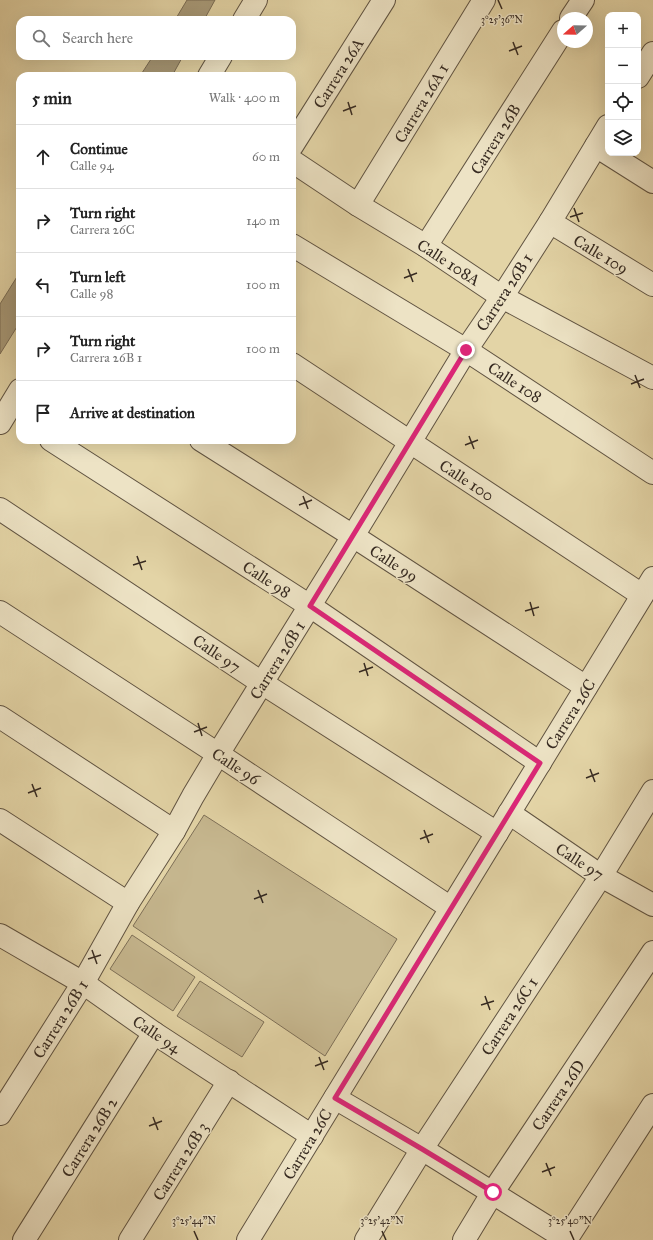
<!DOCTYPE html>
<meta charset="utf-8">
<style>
:root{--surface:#fff;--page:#f2f2f2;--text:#222;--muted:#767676;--line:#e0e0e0}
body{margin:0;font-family:"IM FELL Great Primer",serif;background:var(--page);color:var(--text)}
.controls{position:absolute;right:12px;top:12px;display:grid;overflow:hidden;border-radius:8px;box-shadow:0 4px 16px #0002}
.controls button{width:36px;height:36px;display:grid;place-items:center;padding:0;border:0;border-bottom:1px solid var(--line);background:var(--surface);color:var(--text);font:20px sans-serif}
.compass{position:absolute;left:557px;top:12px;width:36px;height:36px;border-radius:50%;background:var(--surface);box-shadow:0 4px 16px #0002;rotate:250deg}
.stop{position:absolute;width:12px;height:12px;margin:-9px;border:3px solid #db2777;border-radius:50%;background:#fff}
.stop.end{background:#db2777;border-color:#fff;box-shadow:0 1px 4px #0008}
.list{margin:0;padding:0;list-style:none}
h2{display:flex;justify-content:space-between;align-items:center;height:52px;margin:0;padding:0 16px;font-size:17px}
h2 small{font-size:13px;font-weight:400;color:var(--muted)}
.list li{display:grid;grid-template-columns:26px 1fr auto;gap:12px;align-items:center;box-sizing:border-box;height:64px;padding:0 16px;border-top:1px solid var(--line)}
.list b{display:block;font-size:15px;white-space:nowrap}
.list p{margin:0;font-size:13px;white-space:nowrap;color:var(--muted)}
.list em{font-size:13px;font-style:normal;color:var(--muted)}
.icon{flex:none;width:22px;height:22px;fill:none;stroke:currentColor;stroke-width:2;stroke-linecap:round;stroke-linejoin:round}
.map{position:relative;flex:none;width:653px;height:1240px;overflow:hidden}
.search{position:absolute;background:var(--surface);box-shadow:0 4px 16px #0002;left:16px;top:16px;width:280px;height:44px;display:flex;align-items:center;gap:10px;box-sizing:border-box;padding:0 14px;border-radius:12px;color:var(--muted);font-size:15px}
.panel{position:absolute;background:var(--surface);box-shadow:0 4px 16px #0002;left:16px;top:72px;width:280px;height:372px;border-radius:12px}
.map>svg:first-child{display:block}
.green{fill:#c6b78f;stroke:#7e7058}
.water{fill:#a89a79;stroke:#7a6d56}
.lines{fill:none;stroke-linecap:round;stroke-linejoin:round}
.minor-casing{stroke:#615442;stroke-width:24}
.minor{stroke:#ede3c5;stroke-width:22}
.route{stroke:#db2777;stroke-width:5}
.ticks{fill:none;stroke:#362a21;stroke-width:1.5}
.labels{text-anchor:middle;stroke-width:3;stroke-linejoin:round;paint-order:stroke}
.street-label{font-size:16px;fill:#362a21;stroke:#ede3c5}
.ticks-label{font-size:10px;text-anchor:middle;fill:#362a21;stroke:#ede3c5;stroke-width:3;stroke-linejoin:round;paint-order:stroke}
</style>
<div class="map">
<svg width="653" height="1240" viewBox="0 0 653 1240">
<rect width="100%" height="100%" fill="#e3d4a6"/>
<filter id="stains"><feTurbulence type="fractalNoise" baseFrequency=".005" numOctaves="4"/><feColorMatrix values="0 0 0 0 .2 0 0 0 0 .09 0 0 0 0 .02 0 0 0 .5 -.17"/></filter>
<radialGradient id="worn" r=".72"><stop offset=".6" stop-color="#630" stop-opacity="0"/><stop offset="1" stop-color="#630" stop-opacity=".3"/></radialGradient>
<g class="green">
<path d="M204,815l193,124 -72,117 -192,-130z"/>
<path d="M132,935l63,42 -22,34 -63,-42z"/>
<path d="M200,981l64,41 -22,35 -65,-41z"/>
</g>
<g class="water">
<path d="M187,0h28l-11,20h-29z"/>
<path d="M153,56h30l-11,20h-32z"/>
<path d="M20,272v50l-20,32v-50z"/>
</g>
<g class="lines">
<g class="minor-casing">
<g id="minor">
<path d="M571,18l12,-18"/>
<path d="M244,20l12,-20"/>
<path d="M209,76l12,-20"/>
<path d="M638,77l15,-24"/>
<path d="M292,146l92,-146"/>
<path d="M596,146l57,36"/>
<path d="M292,161l66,44 68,41 76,51 151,81"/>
<path d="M358,205l126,-205"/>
<path d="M550,222l103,63"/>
<path d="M292,245l174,105 187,123"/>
<path d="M426,246l137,-215"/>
<path d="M292,364l350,231"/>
<path d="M0,423l20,-33"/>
<path d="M51,440l259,166 230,157"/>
<path d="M201,440l152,96 233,151"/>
<path d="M0,509l262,174 235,150"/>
<path d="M0,612l218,142 233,154"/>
<path d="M0,717l174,114"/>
<path d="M509,813l92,63 52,29"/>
<path d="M0,820l128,83"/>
<path d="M0,935l83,48 71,50 158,103"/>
<path d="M335,1098l87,51 146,91"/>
<path d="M0,1114l83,-131 45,-80 46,-72 19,-35 25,-42 135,-218 113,-186 36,-53 48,-75 58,-96"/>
<path d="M24,1240l130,-207"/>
<path d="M130,1240l99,-159"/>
<path d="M248,1240l405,-662"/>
<path d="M366,1240l56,-91 179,-273 52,-85"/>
<path d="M464,1240l29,-48 160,-240"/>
<path d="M566,1240l87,-135"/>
</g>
</g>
<use href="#minor" class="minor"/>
</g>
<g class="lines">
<path class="route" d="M466,350l-156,256 230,157 -205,335 87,51 71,43"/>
</g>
<path class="ticks" d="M498,0l4,9M513,42l5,13M509,51l13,-5M348,102l4,13M343,111l13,-5M574,208l5,14M570,217l13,-4M408,269l5,13M404,278l13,-5M635,375l5,13M631,384l13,-5M469,436l5,13M465,445l13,-5M303,496l5,13M299,505l13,-5M137,556l5,14M133,565l13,-4M530,602l4,14M525,611l14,-4M364,663l4,13M359,672l14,-5M198,723l4,13M194,732l13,-5M590,769l5,13M586,778l13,-5M32,784l5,13M28,793l13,-5M424,830l5,13M420,839l13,-5M258,890l5,13M254,899l13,-5M92,950l5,14M88,959l13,-4M485,996l5,14M481,1005l13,-4M319,1057l5,13M315,1066l13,-5M153,1117l5,13M149,1126l13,-5M546,1163l5,13M542,1172l13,-5M194,1231l4,9M382,1231l4,9M570,1231l4,9"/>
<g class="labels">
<g class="street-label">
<text transform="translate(338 73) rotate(-58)" y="6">Carrera 26A</text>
<text transform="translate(421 103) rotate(-59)" y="6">Carrera 26A 1</text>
<text transform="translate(495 139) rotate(-58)" y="6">Carrera 26B</text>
<text transform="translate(601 254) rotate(31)" y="6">Calle 109</text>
<text transform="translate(449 262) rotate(33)" y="6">Calle 108A</text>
<text transform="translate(504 292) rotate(-57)" y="6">Carrera 26B 1</text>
<text transform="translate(515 382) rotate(33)" y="6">Calle 108</text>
<text transform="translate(467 480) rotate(33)" y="6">Calle 100</text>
<text transform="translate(394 563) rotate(33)" y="6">Calle 99</text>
<text transform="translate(267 579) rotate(33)" y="6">Calle 98</text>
<text transform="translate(217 653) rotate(34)" y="6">Calle 97</text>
<text transform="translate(277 660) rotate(-58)" y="6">Carrera 26B 1</text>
<text transform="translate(570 714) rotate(-58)" y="6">Carrera 26C</text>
<text transform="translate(236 766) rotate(33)" y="6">Calle 96</text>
<text transform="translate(580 861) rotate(33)" y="6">Calle 97</text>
<text transform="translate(509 1016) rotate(-57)" y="6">Carrera 26C 1</text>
<text transform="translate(60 1019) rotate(-58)" y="6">Carrera 26B 1</text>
<text transform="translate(157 1034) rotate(34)" y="6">Calle 94</text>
<text transform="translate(558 1095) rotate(-56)" y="6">Carrera 26D</text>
<text transform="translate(89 1137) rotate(-58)" y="6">Carrera 26B 2</text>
<text transform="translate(307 1144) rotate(-59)" y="6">Carrera 26C</text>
<text transform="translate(180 1161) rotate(-58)" y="6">Carrera 26B 3</text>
</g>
</g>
<g class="ticks-label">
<text x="502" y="23">3°25'36"N</text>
<text x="194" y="1224">3°25'44"N</text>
<text x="382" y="1224">3°25'42"N</text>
<text x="570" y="1224">3°25'40"N</text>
</g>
<rect width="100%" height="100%" filter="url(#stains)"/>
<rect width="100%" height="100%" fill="url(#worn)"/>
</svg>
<div class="controls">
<button>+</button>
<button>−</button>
<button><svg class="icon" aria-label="locate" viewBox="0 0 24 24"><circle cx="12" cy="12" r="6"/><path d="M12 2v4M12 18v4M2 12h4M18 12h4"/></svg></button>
<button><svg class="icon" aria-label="layers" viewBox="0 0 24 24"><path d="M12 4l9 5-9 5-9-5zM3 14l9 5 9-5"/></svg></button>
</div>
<svg class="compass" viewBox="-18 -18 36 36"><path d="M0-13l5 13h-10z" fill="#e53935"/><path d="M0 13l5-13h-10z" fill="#767676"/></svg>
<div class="stop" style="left:493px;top:1192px"></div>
<div class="stop end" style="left:466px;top:350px"></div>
<div class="search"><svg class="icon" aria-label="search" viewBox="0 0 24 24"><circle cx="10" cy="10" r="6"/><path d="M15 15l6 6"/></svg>Search here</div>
<section class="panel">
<h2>5 min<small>Walk · 400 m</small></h2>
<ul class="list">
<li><svg class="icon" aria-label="ahead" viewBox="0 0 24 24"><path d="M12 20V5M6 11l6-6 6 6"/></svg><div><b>Continue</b><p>Calle 94</p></div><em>60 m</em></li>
<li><svg class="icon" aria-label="right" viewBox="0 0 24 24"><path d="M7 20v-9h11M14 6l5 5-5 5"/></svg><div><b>Turn right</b><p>Carrera 26C</p></div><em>140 m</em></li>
<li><svg class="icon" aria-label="left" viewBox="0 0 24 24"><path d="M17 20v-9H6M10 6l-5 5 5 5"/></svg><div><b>Turn left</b><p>Calle 98</p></div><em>100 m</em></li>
<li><svg class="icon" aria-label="right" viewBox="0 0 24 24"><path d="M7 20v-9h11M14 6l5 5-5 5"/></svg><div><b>Turn right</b><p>Carrera 26B 1</p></div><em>100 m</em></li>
<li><svg class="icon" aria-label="arrive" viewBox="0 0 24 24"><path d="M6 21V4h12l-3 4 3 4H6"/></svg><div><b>Arrive at destination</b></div></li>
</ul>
</section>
</div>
